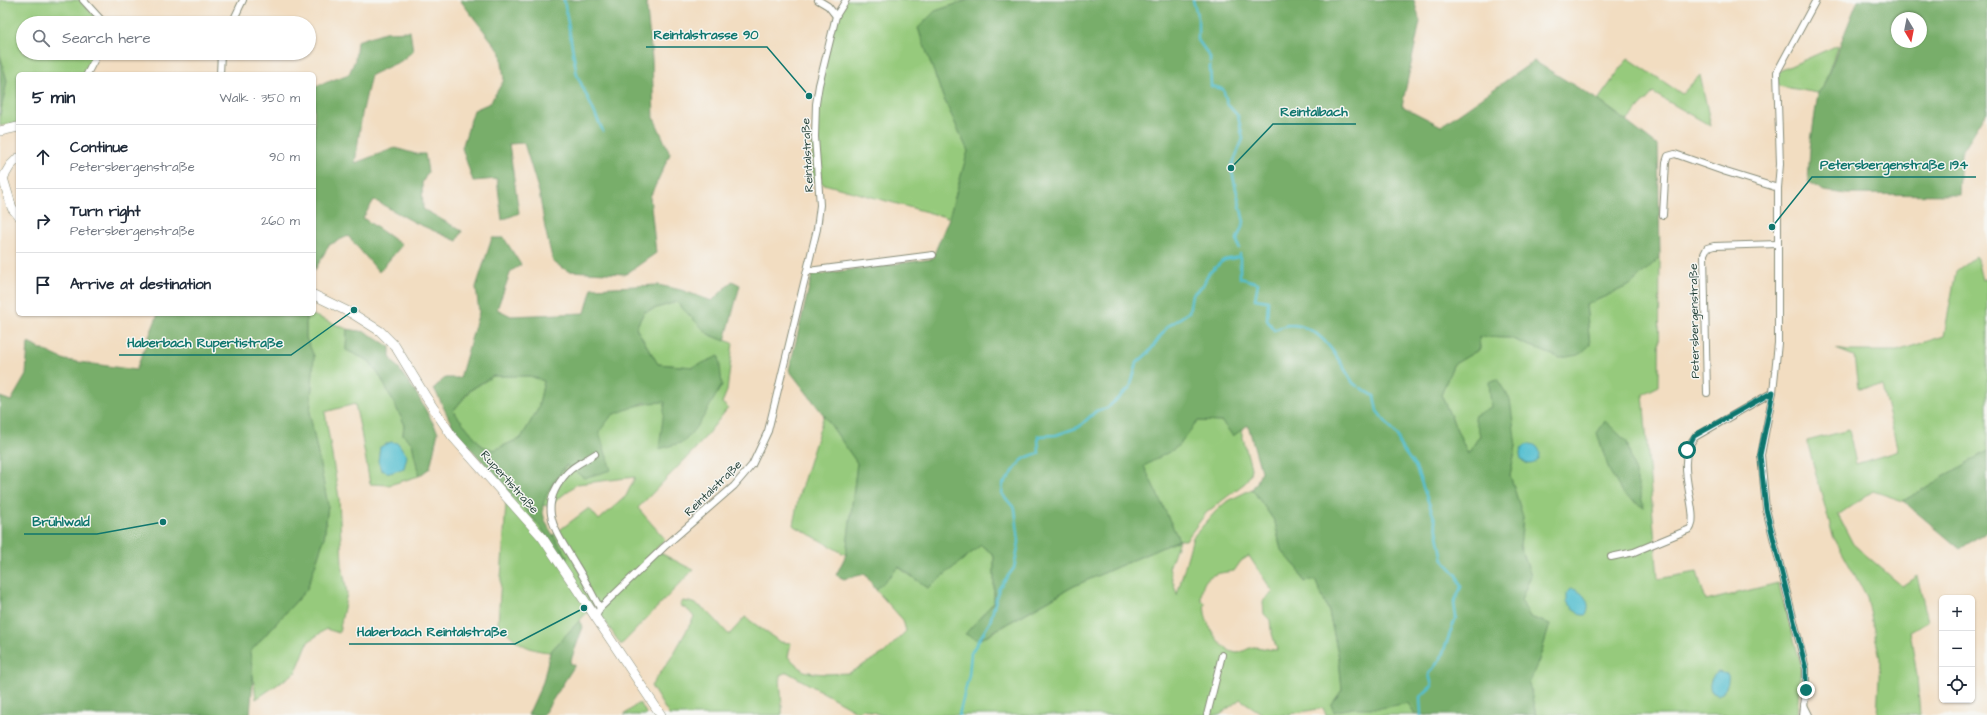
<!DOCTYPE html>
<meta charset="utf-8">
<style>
:root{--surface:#fff;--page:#f6f6f7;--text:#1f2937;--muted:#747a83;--line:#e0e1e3}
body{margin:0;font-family:"Architects Daughter",sans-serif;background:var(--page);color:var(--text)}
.controls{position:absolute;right:12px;bottom:12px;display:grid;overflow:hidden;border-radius:6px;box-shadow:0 1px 3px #0004}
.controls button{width:36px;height:36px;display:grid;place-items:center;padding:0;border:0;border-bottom:1px solid var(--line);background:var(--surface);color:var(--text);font:20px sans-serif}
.compass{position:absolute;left:1891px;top:12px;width:36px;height:36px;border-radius:50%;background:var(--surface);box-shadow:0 1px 3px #0004;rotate:170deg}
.stop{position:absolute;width:12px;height:12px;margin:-9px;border:3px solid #0f766e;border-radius:50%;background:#fff}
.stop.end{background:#0f766e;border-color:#fff;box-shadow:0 1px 4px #0008}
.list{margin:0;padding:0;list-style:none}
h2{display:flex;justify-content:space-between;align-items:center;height:52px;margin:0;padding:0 16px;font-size:17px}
h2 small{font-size:13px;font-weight:400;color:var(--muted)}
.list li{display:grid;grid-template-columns:26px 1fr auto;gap:12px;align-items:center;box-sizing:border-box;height:64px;padding:0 16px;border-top:1px solid var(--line)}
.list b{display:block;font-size:15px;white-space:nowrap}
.list p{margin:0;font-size:13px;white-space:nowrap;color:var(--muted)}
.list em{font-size:13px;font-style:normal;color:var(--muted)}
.icon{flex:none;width:22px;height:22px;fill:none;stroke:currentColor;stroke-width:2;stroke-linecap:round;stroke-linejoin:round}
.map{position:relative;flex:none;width:1987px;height:715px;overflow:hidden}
.search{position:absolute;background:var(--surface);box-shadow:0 1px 3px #0004;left:16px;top:16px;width:300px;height:44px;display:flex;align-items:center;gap:10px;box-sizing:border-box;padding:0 14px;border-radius:22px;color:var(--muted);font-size:15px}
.panel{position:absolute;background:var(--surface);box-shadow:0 1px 3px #0004;left:16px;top:72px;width:300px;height:244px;border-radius:6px}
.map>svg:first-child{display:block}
.green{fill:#96ca7b;stroke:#5a8458;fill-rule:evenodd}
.forest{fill:#78ae6b;stroke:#4c7650;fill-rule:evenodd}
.water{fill:#54bfd0;stroke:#3a7e82}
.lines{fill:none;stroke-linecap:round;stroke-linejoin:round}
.stream{stroke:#54bfd0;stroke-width:2.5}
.street-casing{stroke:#888d7a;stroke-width:8}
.secondary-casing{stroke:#888d7a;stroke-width:10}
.street{stroke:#fff;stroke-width:6}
.secondary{stroke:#fff;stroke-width:9}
.route{stroke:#0f766e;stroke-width:5}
.labels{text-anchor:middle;stroke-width:3;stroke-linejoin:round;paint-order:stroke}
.street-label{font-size:12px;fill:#1f3d34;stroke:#f6f6f2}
.leader{fill:none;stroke:#0f766e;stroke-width:1.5}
.callout-dot{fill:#0f766e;stroke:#f6f6f2;stroke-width:1.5}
.callout-label{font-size:13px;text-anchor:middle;font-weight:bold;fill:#0f766e;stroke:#f6f6f2;stroke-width:3;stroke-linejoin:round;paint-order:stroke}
</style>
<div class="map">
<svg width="1987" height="715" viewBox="0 0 1987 715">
<rect width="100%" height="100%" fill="#f6f6f2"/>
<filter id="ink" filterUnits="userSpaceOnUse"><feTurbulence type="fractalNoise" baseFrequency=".025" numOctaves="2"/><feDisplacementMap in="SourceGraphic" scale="8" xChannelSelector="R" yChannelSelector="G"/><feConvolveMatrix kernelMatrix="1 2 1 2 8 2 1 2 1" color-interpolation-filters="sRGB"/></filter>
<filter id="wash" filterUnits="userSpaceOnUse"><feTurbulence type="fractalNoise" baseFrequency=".012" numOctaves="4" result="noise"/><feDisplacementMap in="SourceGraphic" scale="16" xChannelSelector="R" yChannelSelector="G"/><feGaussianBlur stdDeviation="0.9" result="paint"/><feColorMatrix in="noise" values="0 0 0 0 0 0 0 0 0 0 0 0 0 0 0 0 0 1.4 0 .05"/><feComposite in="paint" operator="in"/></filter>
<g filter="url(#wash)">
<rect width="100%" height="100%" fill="#f2ddc1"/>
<g class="green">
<path d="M0,0h81l19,23h-77v30h73l-11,21h-67v49l-18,3v-11l7,-34 -7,-26z"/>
<path d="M846,0h122l-33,11 -17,17 25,69 25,54 -19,67 -136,-37 -1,-38 7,-58 17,-69z"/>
<path d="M1838,45l-15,42 -5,6 -40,-7 -1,-14z"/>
<path d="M1628,58l54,36 18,-19 11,51 -58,-33 -26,28 -29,-21z"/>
<path d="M1976,256l6,24 5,-2v173l-84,50 -30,-10 -35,24 15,29 49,42 15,-10 11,45 -18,10 7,45 3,39h-43l3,-56 -13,-62 -34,-61 -26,-95 42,-11 7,34 42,-13 -16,-65 -24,2 -4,-32 -18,-7 13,2h48l47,-15 12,-65z"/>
<path d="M1660,257l-1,129 -16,8 15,185 39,-7 9,29 72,-18 23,81 -4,51h-261l-8,-32 11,-23 11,-36 -20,-7 -9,-17 10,-25 -11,-29 3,-29 -13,-42 6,-29 -25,-39 -11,28 -12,19 -27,-59 12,-30 27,-16 -1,-12 31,1 50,20 30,-13 -4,-40 44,-20z"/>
<path d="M676,302l32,32 25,9 -6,48 -5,12 6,5 -30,38 -60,62 27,31 -10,11 38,20 -72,75 -27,-40 -44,47c-26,-2 -35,-11 -52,-29l9,-134 31,35 28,37 1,-5 -14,-21 36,-27 10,12 27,-24 9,-19 -58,7 -28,22 -8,-1c15,-33 34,-47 57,-72 5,-5 8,-13 14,-18 11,-8 39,-12 53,-14l28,-34 -35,-3 -22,-36 8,-16z"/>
<path d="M306,314h4l37,15 -1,21 23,11 12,17 23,45 -1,12 9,8 7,33 -30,9 -19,-1 -9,-52 -6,-28 -30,8 14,86 3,66 5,29 -8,40 -13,-4 -18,13 -12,30 -40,27 -6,-47 57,-63 17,-50 4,-34 -18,-90 4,-59 -8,-18z"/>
<path d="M493,376h37l14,5 -6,28 -17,29 -27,12 -12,-4 -29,-35 18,-21z"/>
<path d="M824,415l33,48 -11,92 -53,-30 6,-30z"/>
<path d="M1198,421l24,1 11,14 8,-6 10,38 -1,7 -5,8 -39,30 -20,27h-7l-10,28 8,27 16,-58 23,-26 10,-9 26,-13 23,33 6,28 17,19 6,13 11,-2 14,32 10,46 3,32 -11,15c27,3 51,3 77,-2l7,12h-89l-3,-7 -38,7h-21l-24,-16 -20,16h-339l-18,-6 -5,3 -71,-40 -7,3c0,6 3,38 2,40h-113l-18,-29 22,-31 21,-38 -5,-6 -9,-6 3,-4c22,2 32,19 46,34l16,-18 35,25 11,1 -3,14 16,14 10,2 11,1 24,-1 35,-20 22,-22 -3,-11 -27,-30 22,-23 30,21 53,-43 13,10v48l-28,31 13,6 95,-54 105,-46 -36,-74 33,-18zM1249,556l24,36 -10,9 1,13 6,6 1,10 6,20c-8,0 -16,-3 -24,-3 -5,1 -10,5 -15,6 -18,0 -37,-35 -33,-50l-4,-3c1,-25 10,-26 33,-29l7,-10z"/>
<path d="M637,704h4l6,11h-23z"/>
</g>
<g class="forest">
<path d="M460,0h186l6,59 2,59 16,36 -20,43 6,56 -30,21 -58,-3 -15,-9 -8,-34 -6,-36 -15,-49 -15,1 10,69 -17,7 -5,-41 -24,2 -11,-33 12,-38 16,-7 14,-23 -3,-27z"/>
<path d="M968,0h446l6,22 -18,84 39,20 93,-65 64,39 60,46 2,111 -30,28 -44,20 4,40 -11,10 -19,3 -50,-20 -31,-1 1,12 -27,16 -12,30 27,59 12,-19 -6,-19 17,-9 -2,-25 8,-3 13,20 6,47 -6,29 13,42 -3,29 11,29 -10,25 9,17 20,7 -11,36 -10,23 7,32h-121l-7,-12 -27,5h-29l-18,4 -3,-7 11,-15 -3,-32 -10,-46 -14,-32 -11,2 -6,-13 -17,-19 -6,-28 -23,-33 5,-7 4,-11 -13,-46 -15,11 -11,-14 -24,-1 -22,27 -32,18 35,74 -105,46 -96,54 -13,-6 29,-32v-47l-13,-10 -53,43 -29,-21 -23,23 -11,-16 -21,5 -8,-4 10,-20 11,-92 -31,-45 -37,-48 23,-95 120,-16 17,-41 19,-67 -25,-54 -25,-69 17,-17z"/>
<path d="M1858,0h129v112l-26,41 -2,42 -113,-1 -22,-3 -16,-9 2,-34 8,-55 5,-6zM1897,18h24v24h-24z"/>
<path d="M410,31l3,20 -12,10 -30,14 -9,39 -7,49 40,-15 21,6h9l3,18 -6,11 1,26 39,22 -5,10 -43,-19 -40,-22 -11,18 39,27 -23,27 -31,-36 -19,9 -14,25 -1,-183 35,-13 6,-14 2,-19 28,-9z"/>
<path d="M0,55l7,26 -7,34z"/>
<path d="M492,238h12l17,27 -10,6 -14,38 14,7 74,-3 7,-25 66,-3 23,5 31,11 20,-20 8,4 -15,56 -17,-7 -32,-32 -32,10 -8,16 22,36 35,3 26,-11 3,29 -21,36 -17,21 -25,7 6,-47 -21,1 -32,12 -13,17 12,38 -27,8 -18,-13c-33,45 -29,46 1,91l-1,6 -28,-38 -83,-93 -21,-43 11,-10h15l19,-66 -3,-25zM493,376h37l14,5 -6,28 -17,29 -27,12 -12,-4 -29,-35 17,-21z"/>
<path d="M158,314h148v24l8,18 -4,59 18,90 -4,34 -17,50 -57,63 3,26 -3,37h-250v-318l11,4 15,-26 2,-32 37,17 71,10z"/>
<path d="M347,329l19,3 24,15v10l25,34 23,41 -8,36 -11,8 -7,-33 -9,-8 1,-12 -23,-45 -12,-17 -23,-11z"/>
<path d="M1605,421l22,21 17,66 -21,-14 -14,-24 -12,-37z"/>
<path d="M1987,451v80l-27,18 -57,-48z"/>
<path d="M579,621l4,6 -13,36 5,2 -32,50h-15l15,-33 7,-30z"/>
</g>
<g class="water">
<path d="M391,442l7,1 9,13 -3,12 -14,5 -9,-3 -3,-9 2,-14z"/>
<circle cx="1530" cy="454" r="10"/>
<path d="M1573,589c11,3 19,15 13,26h-5l-14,-13v-8l2,-4z"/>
<path d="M1718,672l10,2c1,9 -1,16 -10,21l-7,-3c-3,-8 0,-15 7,-20z"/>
</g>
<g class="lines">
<g class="stream">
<path d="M564,0l13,75 26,56"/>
<path d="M1193,0l5,18v22l12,17v5"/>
<path d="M1210,66l1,20 12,3 5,16 10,11 5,23 -12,29 13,54 -7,17 2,9"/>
<path d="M1240,257v21l18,5 -3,16 13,2 -1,19 7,10c4,-1 10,-5 15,-5 33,-1 49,34 64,58l4,3"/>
<path d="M1361,388l13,8 3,15 21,26 2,9 16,22 19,52 8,40 14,15 4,12 -7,16 2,14 -15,41 -12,16 3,12 -12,11 1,18"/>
<path d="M959,715l10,-40 2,-22 19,-31 9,-34 15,-20 5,-26 -4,-33 -13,-15 1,-10c17,-16 10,-24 36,-31l-1,-17 18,-1 23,-8 17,-16 11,-3 23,-20 7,-25 12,-11 18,-25 22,-15 3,-17 11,-10 6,-12 15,-13 16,-3v-3"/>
</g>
</g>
</g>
<g filter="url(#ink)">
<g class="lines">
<g class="street-casing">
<g id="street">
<path d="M83,0l21,23"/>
<path d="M818,0l10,6 8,10"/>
<path d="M232,23l11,-23"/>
<path d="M87,74l11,-21"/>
<path d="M220,74l1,-21"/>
<path d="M1663,215l3,-53 2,-6 7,-2 51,18 52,16"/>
<path d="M808,271l125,-16"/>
<path d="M1707,393l-3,-139 3,-6 7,-2 64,-2"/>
<path d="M595,454c-9,6 -21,11 -28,19 -32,35 -11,58 9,92 9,14 16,29 24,43"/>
<path d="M1611,557l23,-5 56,-23c11,-16 -18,-67 5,-92l78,-45"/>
<path d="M596,617l4,-9 64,-61 70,-61 18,-21 16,-34 49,-202 3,-24 -5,-68 1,-33 3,-19 17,-69 10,-16"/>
<path d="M1804,705l5,10"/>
<path d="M1207,715l15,-60"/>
<path d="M1803,715l3,-25v-21l-40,-160 -5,-54 12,-63 5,-49v-155l2,-24 -3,-92 39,-72"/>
</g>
</g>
<g class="secondary-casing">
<g id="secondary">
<path d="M0,131l18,-4"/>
<path d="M18,158l-8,8 -7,12 9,30 6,7"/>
<path d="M314,295l39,19 27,17 15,15 31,51 26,39 90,101 119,178"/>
</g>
</g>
<use href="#street" class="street"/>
<use href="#secondary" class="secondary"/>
</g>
</g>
<g class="lines" filter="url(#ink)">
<path class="route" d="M1687,450l7,-14 79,-44 -13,63 6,54 40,160v21"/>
</g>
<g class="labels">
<g class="street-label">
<text transform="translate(807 155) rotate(-93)" y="4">Reintalstraße</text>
<text transform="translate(1694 321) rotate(-91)" y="4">Petersbergenstraße</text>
<text transform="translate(510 482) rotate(48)" y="4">Rupertistraße</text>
<text transform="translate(713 488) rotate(-44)" y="4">Reintalstraße</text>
</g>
</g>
<path class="leader" d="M809 96L767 47H646M1231 168L1273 124H1356M1772 227L1812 177H1976M354 310L291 355H119M163 522L97 534H24M584 608L515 644H349"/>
<g class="callout-dot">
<circle cx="809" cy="96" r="4"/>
<circle cx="1231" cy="168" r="4"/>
<circle cx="1772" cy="227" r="4"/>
<circle cx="354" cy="310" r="4"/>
<circle cx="163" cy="522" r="4"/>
<circle cx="584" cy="608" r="4"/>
</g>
<g class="callout-label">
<text x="706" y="39">Reintalstrasse 90</text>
<text x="1314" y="116">Reintalbach</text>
<text x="1894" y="169">Petersbergenstraße 194</text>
<text x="205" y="347">Haberbach Rupertistraße</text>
<text x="61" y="526">Brühlwald</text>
<text x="432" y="636">Haberbach Reintalstraße</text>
</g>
</svg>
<div class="controls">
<button>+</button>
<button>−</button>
<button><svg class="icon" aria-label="locate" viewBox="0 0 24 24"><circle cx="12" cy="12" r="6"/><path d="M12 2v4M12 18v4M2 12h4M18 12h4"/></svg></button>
</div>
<svg class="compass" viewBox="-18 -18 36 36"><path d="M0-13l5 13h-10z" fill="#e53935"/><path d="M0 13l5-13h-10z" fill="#747a83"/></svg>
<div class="stop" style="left:1687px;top:450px"></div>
<div class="stop end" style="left:1806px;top:690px"></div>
<div class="search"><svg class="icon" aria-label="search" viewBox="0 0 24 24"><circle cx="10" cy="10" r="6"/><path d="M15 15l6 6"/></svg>Search here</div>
<section class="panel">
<h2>5 min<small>Walk · 350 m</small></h2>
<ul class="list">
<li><svg class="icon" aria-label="ahead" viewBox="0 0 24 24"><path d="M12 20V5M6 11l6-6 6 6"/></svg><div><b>Continue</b><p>Petersbergenstraße</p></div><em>90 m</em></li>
<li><svg class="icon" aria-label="right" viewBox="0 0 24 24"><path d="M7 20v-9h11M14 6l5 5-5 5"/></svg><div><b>Turn right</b><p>Petersbergenstraße</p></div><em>260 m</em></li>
<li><svg class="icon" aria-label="arrive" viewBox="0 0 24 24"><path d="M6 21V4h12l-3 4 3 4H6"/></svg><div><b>Arrive at destination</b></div></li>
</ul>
</section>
</div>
